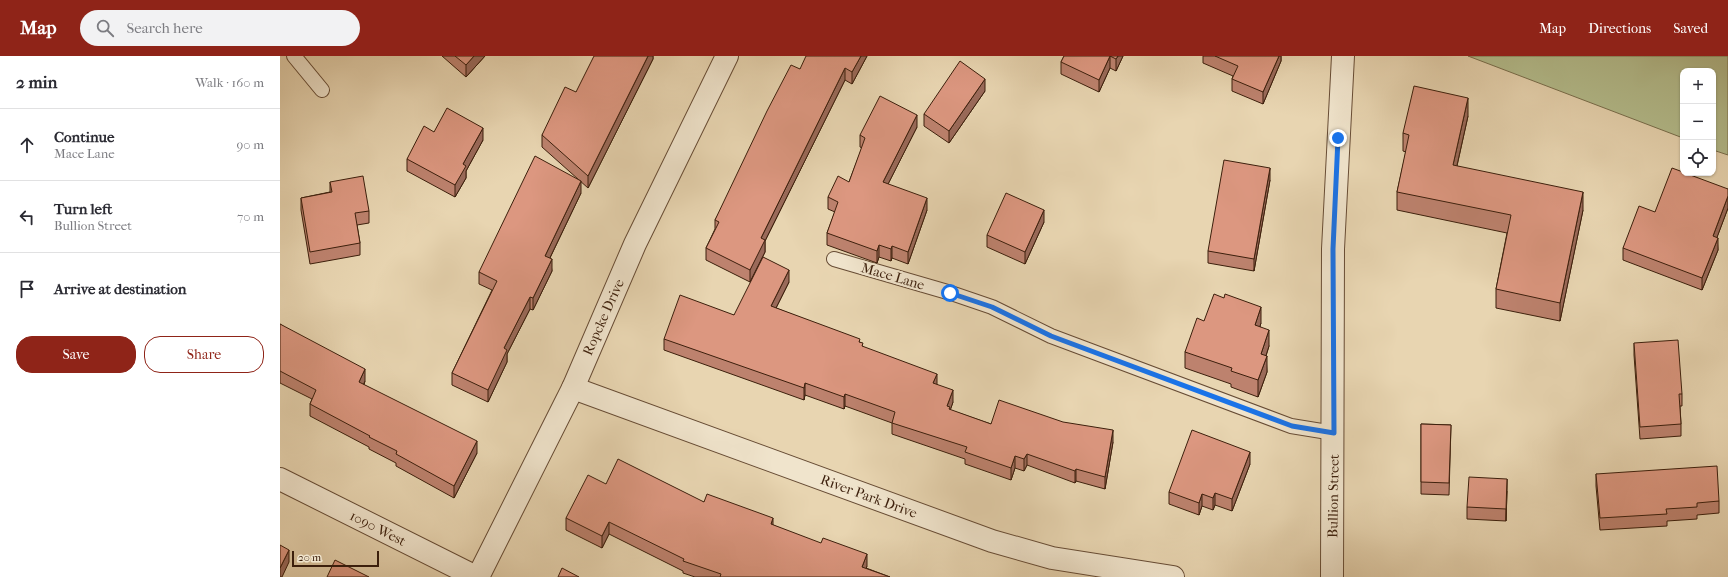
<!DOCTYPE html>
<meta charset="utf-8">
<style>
:root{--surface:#fff;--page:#f2f2f3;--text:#2b2b33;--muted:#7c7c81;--line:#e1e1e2;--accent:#8f2418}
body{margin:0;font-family:"IM FELL French Canon",serif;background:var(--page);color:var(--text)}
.controls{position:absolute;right:12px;top:12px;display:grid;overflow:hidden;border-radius:8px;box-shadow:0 1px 3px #0004}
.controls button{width:36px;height:36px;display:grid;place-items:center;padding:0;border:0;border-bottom:1px solid var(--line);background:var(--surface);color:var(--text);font:20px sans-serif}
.scale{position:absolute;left:12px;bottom:10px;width:87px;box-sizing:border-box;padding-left:4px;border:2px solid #3c1f0c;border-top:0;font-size:11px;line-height:14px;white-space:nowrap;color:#3c1f0c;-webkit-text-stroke:3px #f0e4cc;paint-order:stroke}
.stop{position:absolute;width:12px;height:12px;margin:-9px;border:3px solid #1a73e8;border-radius:50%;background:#fff}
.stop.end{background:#1a73e8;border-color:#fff;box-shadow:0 1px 4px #0008}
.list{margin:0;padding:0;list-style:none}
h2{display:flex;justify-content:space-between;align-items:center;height:52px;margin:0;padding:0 16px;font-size:17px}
h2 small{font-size:13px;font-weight:400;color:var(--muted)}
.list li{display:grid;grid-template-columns:26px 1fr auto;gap:12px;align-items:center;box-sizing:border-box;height:72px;padding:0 16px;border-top:1px solid var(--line)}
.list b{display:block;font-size:15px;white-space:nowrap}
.list p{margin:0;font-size:13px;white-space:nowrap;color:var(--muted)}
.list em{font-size:13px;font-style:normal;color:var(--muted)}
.actions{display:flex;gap:8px;padding:12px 16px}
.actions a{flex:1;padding:9px 0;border:1px solid var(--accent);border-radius:16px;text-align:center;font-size:14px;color:var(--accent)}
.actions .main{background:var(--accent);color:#fff}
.icon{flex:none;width:22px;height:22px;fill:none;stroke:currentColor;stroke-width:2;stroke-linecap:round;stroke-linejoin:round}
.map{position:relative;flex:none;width:1448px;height:521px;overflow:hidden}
header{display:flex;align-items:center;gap:24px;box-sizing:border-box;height:56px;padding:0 20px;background:var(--accent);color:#fff}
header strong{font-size:19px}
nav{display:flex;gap:22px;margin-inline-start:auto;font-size:14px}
.search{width:280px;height:36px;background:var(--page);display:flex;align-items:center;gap:10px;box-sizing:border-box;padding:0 14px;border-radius:22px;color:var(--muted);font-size:15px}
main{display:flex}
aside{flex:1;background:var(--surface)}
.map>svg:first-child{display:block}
.green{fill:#b4bd8d;stroke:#786e4c}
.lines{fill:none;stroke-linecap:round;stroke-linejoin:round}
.service-casing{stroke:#674c35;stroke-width:16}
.minor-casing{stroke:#674c35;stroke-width:24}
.tertiary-casing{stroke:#674c35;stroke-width:24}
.service{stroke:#f0e4cc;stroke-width:14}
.minor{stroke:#f0e4cc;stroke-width:22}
.tertiary{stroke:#f0e4cc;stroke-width:22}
.wall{fill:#bd826e;stroke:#3c1f0c}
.shaded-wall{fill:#9a6a5a;stroke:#3c1f0c}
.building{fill:#dc9780;stroke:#3c1f0c}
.route{stroke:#1a73e8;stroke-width:5}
.labels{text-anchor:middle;stroke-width:4;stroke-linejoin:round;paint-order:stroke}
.street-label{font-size:14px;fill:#3c1f0c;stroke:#f0e4cc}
</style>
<header>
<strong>Map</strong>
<div class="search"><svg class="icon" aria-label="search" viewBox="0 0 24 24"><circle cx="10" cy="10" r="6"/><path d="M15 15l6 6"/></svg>Search here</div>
<nav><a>Map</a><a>Directions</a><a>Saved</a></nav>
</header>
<main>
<aside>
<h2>2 min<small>Walk · 160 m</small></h2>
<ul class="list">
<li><svg class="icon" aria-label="ahead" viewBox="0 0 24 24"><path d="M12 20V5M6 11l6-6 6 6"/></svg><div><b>Continue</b><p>Mace Lane</p></div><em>90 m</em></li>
<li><svg class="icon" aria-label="left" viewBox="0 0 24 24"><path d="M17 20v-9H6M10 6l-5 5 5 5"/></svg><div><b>Turn left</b><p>Bullion Street</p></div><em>70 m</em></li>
<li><svg class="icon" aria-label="arrive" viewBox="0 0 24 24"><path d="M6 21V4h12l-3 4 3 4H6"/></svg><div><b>Arrive at destination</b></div></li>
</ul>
<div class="actions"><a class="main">Save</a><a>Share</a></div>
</aside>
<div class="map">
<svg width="1448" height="521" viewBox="0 0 1448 521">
<rect width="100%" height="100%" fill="#e8d5b1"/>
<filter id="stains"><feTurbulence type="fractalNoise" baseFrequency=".005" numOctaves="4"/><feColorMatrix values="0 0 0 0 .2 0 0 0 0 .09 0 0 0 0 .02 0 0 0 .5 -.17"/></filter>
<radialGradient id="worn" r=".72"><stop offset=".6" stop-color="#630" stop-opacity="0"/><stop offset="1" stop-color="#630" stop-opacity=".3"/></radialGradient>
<path class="green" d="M1188,0h260v99l-15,-5v-79h-30v67z"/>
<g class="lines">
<g class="service-casing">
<g id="service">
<path d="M14,0l28,34"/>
<path d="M554,203l117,34 41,14 59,29 240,90 43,7"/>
</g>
</g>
<g class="minor-casing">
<g id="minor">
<path d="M293,332l419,153 60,17 121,19"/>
<path d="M0,423l196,98"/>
<path d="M198,521l95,-189 62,-144 92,-188"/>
</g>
</g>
<g class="tertiary-casing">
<path id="tertiary" d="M1052,521l1,-328 10,-193"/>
</g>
<use href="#service" class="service"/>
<use href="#minor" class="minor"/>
<use href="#tertiary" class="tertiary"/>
</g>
<g class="wall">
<path d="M162,0h43l-19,21z"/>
<path d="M373,0v3l-65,129 -46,-41v-12l34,-43z"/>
<path d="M587,0l-15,28 -7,-4 -80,161v11l-15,30 -44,-22v-12l9,-19v-9l85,-151z"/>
<path d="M784,0h59l-7,15 -6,-3 -11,24 -38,-18v-12z"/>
<path d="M923,0h78v5l-18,43 -31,-13v-12l1,-3 -30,-13z"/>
<path d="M705,35l-36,52 -25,-17v-12z"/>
<path d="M1188,60l-11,50 126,44 -23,111 -64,-13v-19l11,-56 -110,-23v-18l9,-40 -3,-1v-18z"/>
<path d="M637,71l-29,57 39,26 -19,54 -16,-6 -1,3 -12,-4 -2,6 -50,-18v-12l8,-21 -7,-3v-12l21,-15 13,-34 -2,-1v-12z"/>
<path d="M154,76l49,8 -17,31v7l-11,19 -48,-26v-12z"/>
<path d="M990,124l-16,91 -46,-8v-12z"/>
<path d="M50,126l39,29v12l-12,2 3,18v12l-50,9 -9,-54v-12l29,-6z"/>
<path d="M1448,133v19l-11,29 1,13 -16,40 -79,-30v-12l32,-36z"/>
<path d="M301,137l-31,65 2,13 -19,39 -3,-1 -23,45v8l-19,40 -36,-17v-12l40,-83 -13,-6v-12z"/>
<path d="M764,166l-19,42 -38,-17v-12z"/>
<path d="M509,226l-13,26 84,34 3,5 74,37 16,18 -3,8 41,14 122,18 -8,47 -29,-8 -1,2 -48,-18 -3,6 -9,-3 -4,12 -46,-16v-5l-73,-25v-11l-47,-17 -1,3 -39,-14 -1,5 -140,-50v-11l70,-24z"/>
<path d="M924,265l57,2 -1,3 9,20 -3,10 1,16 -9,25 -27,-10v-3l-46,-16v-16z"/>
<path d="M0,268l85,57 -1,4 113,68 -23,45 -58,-32v-3l-27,-14v-2l-59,-31v-12l2,-5 -32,-16z"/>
<path d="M1354,287l48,51v12h-2l1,18v12l-41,3 -6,-84z"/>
<path d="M1141,368l30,1 -2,70 -28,-1z"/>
<path d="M970,408l-18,47 -17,-6 -2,5 -11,-4 -3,9 -30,-11v-12z"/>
<path d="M1316,418l123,27v12l-22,2v4l-30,2v5l-67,4 -4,-44z"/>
<path d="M326,428l98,18 69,23 94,41 -1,2 24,9h-195l-12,-4v-2l-74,-37 -7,14 -36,-18v-12z"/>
<path d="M1227,435l-1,30 -39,-2v-12z"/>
</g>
<g class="shaded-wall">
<path d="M194,0h11l-19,21v-12z"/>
<path d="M368,0h5v3l-65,129v-12z"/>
<path d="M581,0h6l-15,28v-12z"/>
<path d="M830,0v12l-11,24v-12z"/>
<path d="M838,0h5l-7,15v-12z"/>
<path d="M999,0h2v5l-18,43v-12z"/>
<path d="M565,12v12l-80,161v11l-15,30v-12l11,-32z"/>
<path d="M705,23v12l-36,52v-12z"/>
<path d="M1188,42v18l-15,67v-18z"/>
<path d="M637,59v12l-34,67v-12z"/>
<path d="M203,72v12l-17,31v7l-11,19v-12l8,-21z"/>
<path d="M990,112v12l-16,91v-12z"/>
<path d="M301,125v12l-36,75v-12z"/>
<path d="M1303,136v18l-23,111v-18z"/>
<path d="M1448,140v12l-15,40v-12z"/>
<path d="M647,142v12l-19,54v-12z"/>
<path d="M764,154v12l-19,42v-12z"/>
<path d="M1438,182v12l-16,40v-12z"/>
<path d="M599,189v12l-2,6v-12z"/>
<path d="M612,190v12l-1,3v-12z"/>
<path d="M272,203v12l-19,39v-12z"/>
<path d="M509,214v12l-18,36v-12z"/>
<path d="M250,241v12l-23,45v8l-19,40v-12l16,-42z"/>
<path d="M981,251v16l-6,18v-16z"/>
<path d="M989,274v16l-8,25v-17z"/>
<path d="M987,300v16l-9,25v-17z"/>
<path d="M85,313v12l-6,13v-12z"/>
<path d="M657,318v12l-4,-3z"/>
<path d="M525,327v12l-1,5v-12z"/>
<path d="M673,334v12l-3,9 -3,-5z"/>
<path d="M565,338v12l-1,3v-12z"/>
<path d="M833,374v12l-8,47v-12z"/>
<path d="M197,385v12l-23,45v-12z"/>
<path d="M970,396v12l-18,47v-12z"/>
<path d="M747,398v11l-3,6v-12z"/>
<path d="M735,400v12l-4,12v-12z"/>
<path d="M796,413v12l-1,2v-12z"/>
<path d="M1227,423v12l-1,30v-12z"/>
<path d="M935,437v12l-2,5v-12z"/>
<path d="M922,438v12l-3,9v-12z"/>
<path d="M493,462v12l-2,-6z"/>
<path d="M329,466v12l-7,14v-12z"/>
<path d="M9,494v12l-7,15h-2v-9z"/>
<path d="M587,498v12l-4,11 -1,-10z"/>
</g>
<g class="building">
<path d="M175,0h19l-8,9z"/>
<path d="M314,0h54l-60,120 -46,-41 23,-48 11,5z"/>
<path d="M526,0h55l-9,16 -7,-4 -84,170 4,2 -15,30 -44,-22 13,-26 -4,-2 52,-109 24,-46 9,4z"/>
<path d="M784,0h54l-2,3 -6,-3 -11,24 -38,-18z"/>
<path d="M935,0h64l-16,36 -31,-13 6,-13z"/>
<path d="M680,5l25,18 -36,52 -25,-17z"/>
<path d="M1134,30l54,12 -15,67 130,27 -23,111 -64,-14 15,-74 -114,-23 12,-57 -6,-2z"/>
<path d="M600,40l37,19 -34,67 44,16 -19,54 -16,-6 -1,3 -12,-4 -2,6 -50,-18 11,-31 -10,-5 10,-21 11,6 16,-44 -5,-3z"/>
<path d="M167,52l36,20 -20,36 3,2 -11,19 -48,-26 17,-33 10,6z"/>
<path d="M255,100l46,25 -36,75 7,3 -19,39 -3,-1 -26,51 3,2 -19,40 -36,-17 45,-92 -18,-9z"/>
<path d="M944,104l46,8 -16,91 -46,-8z"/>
<path d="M1392,112l11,4v1h2l43,16v7l-15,40 5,2 -16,40 -79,-30 16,-42 16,6z"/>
<path d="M83,120l6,35 -14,2 5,30 -50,9 -9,-54 31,-6 -2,-10z"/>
<path d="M726,137l38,17 -19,42 -38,-17z"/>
<path d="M483,201l26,13 -18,36 89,33 -1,3 4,1 -1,3 75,28 -4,9 20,7 -6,16 3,1 -1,2 42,15 8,-24 64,22 50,8 -8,47 -29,-8 -1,2 -48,-17 -3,5 -9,-3 -4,12 -46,-16 2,-5 -75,-24 3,-11 -50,-18 -1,3 -39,-14 -1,5 -140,-49 16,-44 54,20z"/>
<path d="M934,238l10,4 1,-4 36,13 -6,18 14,5 -8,24 6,2 -9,24 -27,-9 1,-3 -47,-16 12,-34 7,3z"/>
<path d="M0,268l85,45 -6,13 118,59 -23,45 -58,-32 1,-3 -28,-14 1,-1 -60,-32 6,-14 -36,-19z"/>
<path d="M1398,284l4,54h-3l2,30 -41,3 -6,-84z"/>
<path d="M1141,368l30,1 -2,58 -28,-1z"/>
<path d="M912,374l58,22 -18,47 -17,-6 -2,5 -11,-4 -3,9 -30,-11z"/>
<path d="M338,403l86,43 3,-8 66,24 -2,6 50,19 2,-5 44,16 -5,13 28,10h-170l1,-3 -38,-13 1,-2 -75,-37 -7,14 -36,-18 22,-43 18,9z"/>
<path d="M1437,410l2,35 -22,2v4l-31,2 1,5 -67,4 -4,-44z"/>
<path d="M1189,421l38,2 -1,30 -39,-2z"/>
<path d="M0,489l9,5 -9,18z"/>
<path d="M55,504l34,17h-42z"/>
<path d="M282,512l17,9h-21z"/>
</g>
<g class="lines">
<path class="route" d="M670,237l42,14 59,29 241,90 42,7 -1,-184 5,-111"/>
</g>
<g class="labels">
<g class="street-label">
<text transform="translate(613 220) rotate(16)" y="5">Mace Lane</text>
<text transform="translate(323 261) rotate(-66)" y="5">Ropcke Drive</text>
<text transform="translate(589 440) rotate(20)" y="5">River Park Drive</text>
<text transform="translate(1053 440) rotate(-89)" y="5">Bullion Street</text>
<text transform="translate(98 472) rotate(27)" y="5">1090 West</text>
</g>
</g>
<rect width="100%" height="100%" filter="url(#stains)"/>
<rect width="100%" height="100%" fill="url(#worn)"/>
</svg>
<div class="controls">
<button>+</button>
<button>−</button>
<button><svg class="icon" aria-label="locate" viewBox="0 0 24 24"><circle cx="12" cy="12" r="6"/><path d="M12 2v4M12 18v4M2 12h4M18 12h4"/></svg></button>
</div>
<div class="scale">20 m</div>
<div class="stop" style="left:670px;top:237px"></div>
<div class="stop end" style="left:1058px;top:82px"></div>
</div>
</main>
